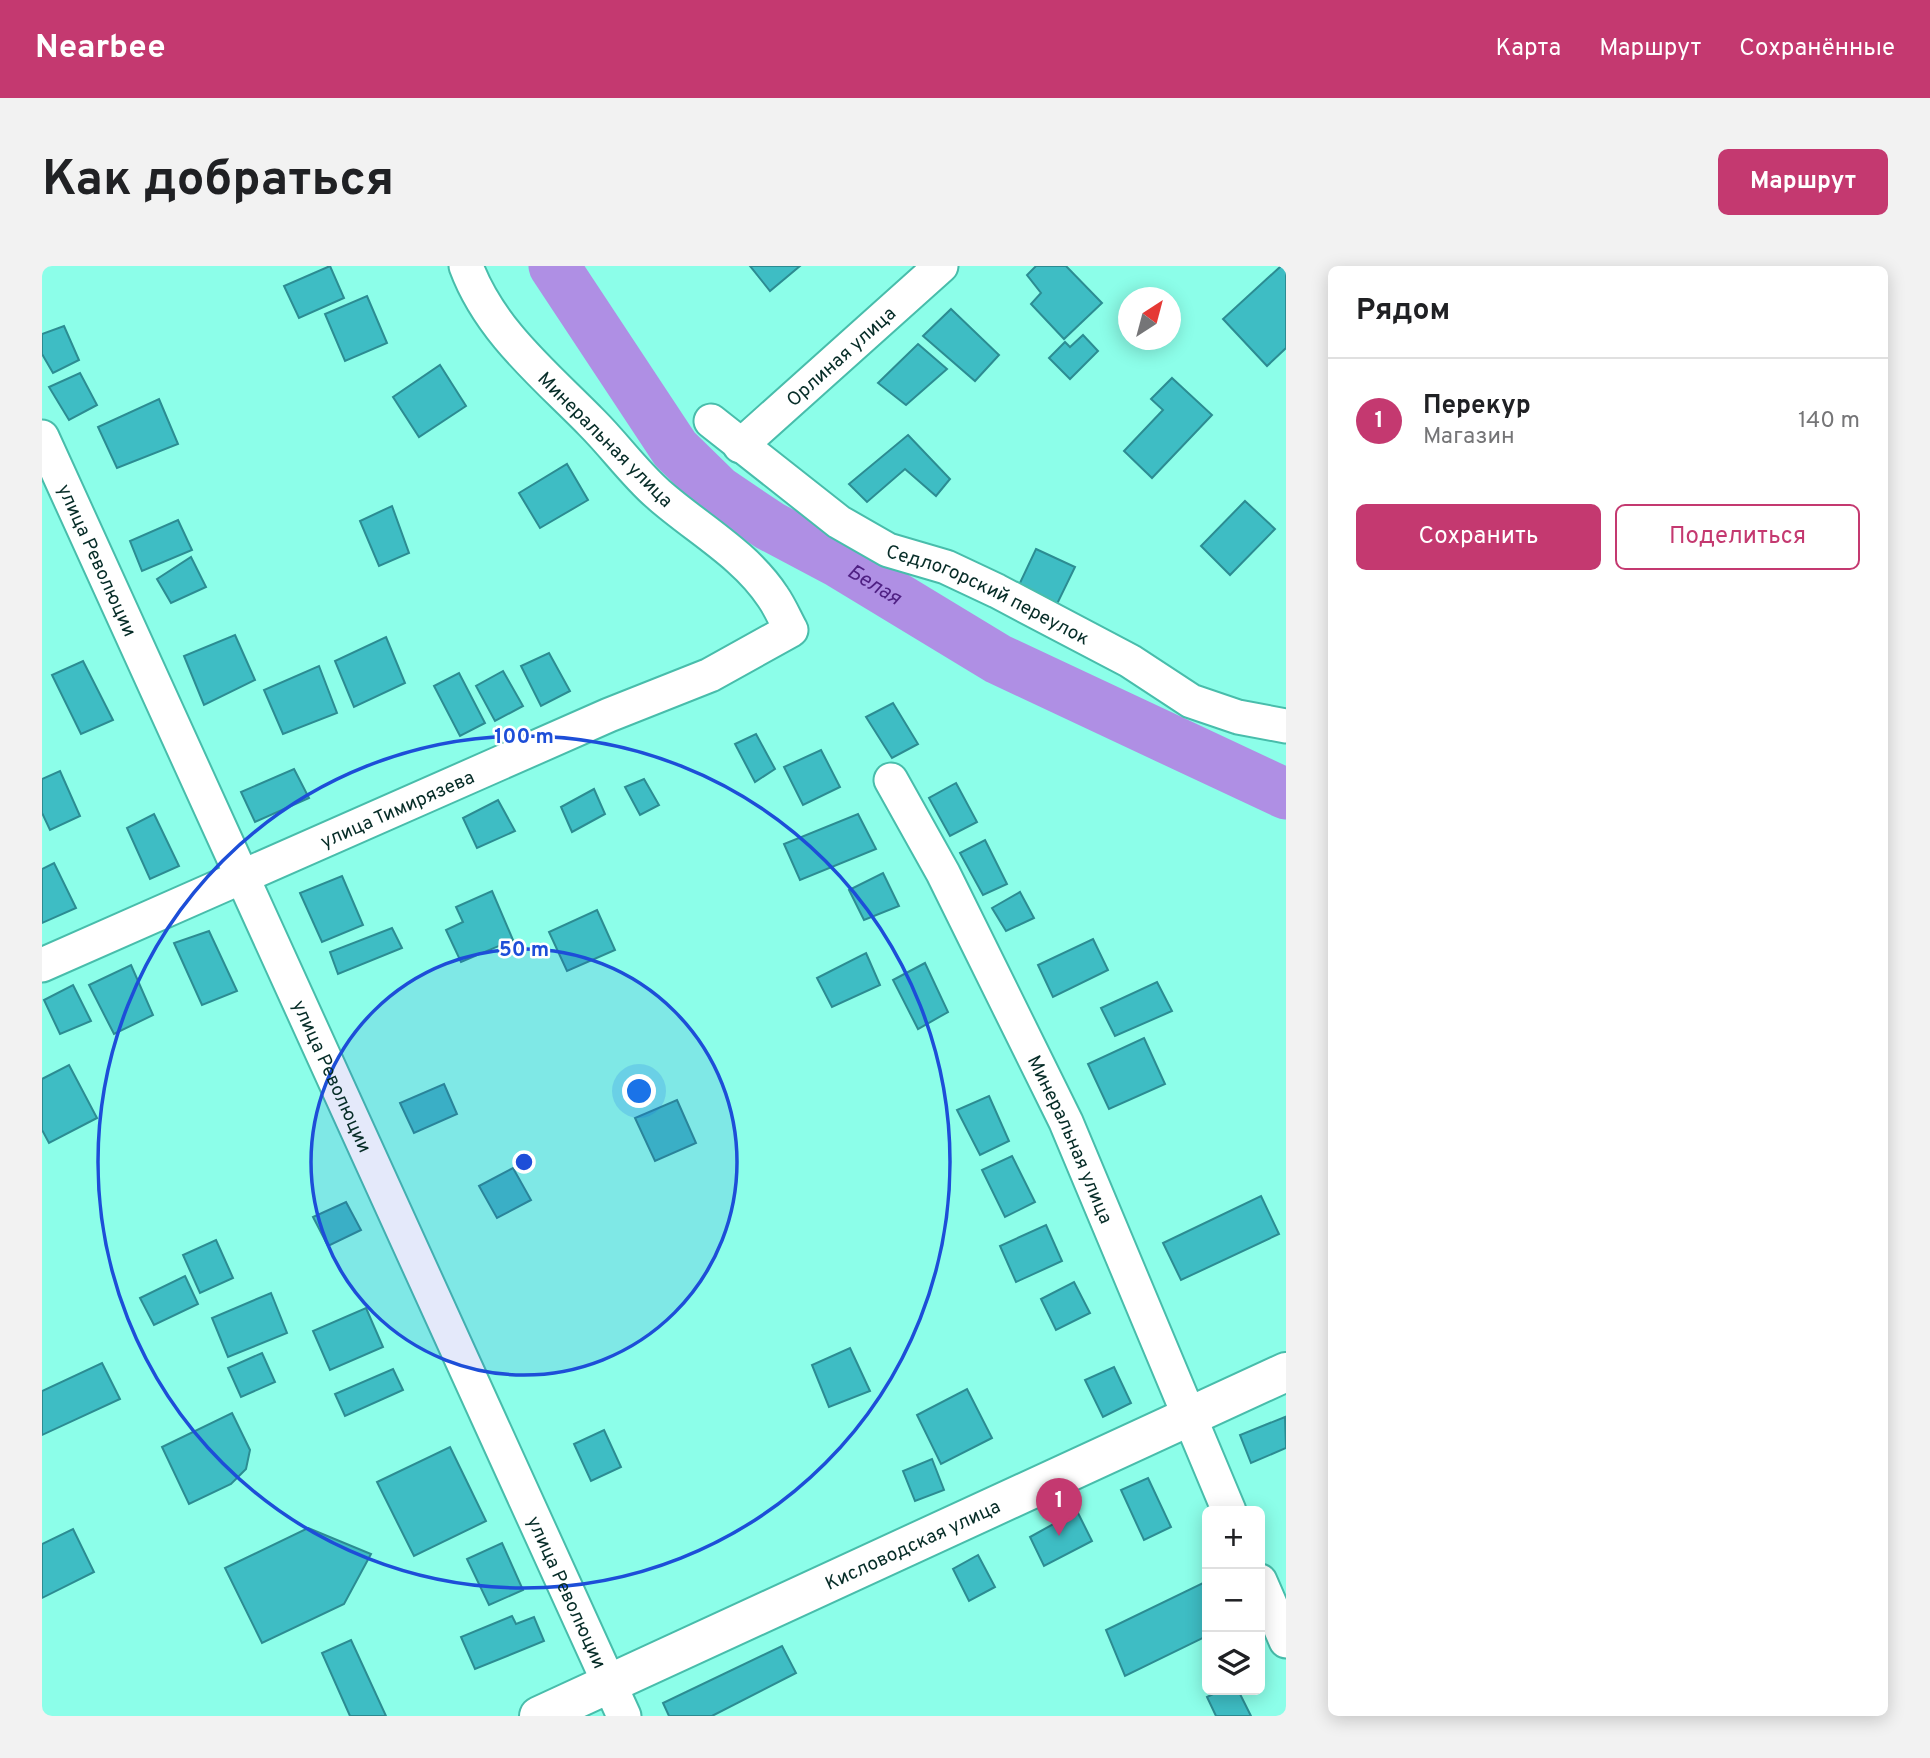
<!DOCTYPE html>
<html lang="ru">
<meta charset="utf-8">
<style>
:root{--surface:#fff;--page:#f2f2f2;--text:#202124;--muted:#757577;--line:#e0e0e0;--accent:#c43970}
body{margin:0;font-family:Overpass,sans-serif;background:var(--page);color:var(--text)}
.controls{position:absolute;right:21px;bottom:21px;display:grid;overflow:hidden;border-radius:10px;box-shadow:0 4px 18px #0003}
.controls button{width:63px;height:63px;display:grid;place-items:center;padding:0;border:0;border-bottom:2px solid var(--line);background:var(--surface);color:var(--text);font:35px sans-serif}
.compass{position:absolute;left:1076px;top:21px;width:63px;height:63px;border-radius:50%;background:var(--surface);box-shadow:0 4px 18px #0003;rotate:36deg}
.you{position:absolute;left:598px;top:826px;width:24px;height:24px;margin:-18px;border:5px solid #fff;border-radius:50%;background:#1a73e8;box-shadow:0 0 0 10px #1a73e833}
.badge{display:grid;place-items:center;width:46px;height:46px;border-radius:50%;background:var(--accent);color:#fff;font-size:23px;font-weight:700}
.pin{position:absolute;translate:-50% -58px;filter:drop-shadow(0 2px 4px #0008)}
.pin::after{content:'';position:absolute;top:37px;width:24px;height:21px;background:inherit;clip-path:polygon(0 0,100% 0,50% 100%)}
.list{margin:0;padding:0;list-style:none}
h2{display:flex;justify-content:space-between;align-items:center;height:91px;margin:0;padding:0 28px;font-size:30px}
h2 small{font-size:23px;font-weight:400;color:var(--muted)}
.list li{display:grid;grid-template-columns:46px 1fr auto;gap:21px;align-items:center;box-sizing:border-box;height:126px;padding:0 28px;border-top:2px solid var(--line)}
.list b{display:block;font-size:26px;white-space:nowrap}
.list p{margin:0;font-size:23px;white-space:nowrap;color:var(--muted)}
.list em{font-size:23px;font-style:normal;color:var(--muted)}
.actions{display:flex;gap:14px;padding:21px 28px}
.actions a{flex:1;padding:16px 0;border:2px solid var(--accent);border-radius:10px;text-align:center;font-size:24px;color:var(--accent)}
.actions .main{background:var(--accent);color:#fff}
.icon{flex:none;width:38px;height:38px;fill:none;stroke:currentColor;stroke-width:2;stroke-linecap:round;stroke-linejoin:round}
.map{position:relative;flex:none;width:1244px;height:1450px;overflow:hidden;border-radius:10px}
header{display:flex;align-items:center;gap:42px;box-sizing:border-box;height:98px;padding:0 35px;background:var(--accent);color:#fff}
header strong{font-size:33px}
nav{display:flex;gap:38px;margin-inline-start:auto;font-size:24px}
.intro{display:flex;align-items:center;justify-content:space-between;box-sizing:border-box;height:168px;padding:0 42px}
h1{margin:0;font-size:49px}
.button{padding:18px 32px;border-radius:10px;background:var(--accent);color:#fff;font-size:24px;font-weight:700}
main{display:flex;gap:42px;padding:0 42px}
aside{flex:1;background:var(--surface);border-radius:10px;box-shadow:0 4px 18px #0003}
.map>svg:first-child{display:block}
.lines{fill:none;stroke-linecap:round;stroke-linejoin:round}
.river{stroke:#af8fe4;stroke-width:51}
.building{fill:#3ebdc4;stroke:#2c8c92;stroke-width:2}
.street-casing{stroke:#48bdab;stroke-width:37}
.secondary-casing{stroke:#48bdab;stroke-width:42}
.street{stroke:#fff;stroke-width:33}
.secondary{stroke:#fff;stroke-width:38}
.ring{fill:none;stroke:#1d4ed8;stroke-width:3.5}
.labels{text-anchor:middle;stroke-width:5;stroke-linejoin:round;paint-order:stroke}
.street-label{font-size:19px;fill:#062c27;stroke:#fff}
.water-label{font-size:21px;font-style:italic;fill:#502184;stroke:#fff}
.centre{fill:#1d4ed8;stroke:#fff;stroke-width:3.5}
.ring-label{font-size:21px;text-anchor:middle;font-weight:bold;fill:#1d4ed8;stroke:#fff;stroke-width:5;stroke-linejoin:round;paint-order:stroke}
</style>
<header>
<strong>Nearbee</strong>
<nav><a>Карта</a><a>Маршрут</a><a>Сохранённые</a></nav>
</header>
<div class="intro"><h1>Как добраться</h1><a class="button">Маршрут</a></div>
<main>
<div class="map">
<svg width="1244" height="1450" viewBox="0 0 1244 1450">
<rect width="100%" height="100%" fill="#8cfee9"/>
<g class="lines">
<path class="river" id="s1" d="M512,0l121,183 43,42 52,35 68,36 160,97 288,135"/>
</g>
<g class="building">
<path d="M288,0l14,32 -45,20 -15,-32z"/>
<path d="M708,0h50l-30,25z"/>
<path d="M994,0h30l36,37 -38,36 -33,-35 10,-11 -14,-18z"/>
<path d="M1239,0h5v82l-19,18 -44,-47z"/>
<path d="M325,30l20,47 -42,18 -20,-47z"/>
<path d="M909,43l48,46 -24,26 -52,-45z"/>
<path d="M22,60l15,34 -26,13 -11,-19v-20z"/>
<path d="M1041,69l15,16 -28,28 -21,-21 16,-16 5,5z"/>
<path d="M876,78l29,25 -41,36 -28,-22z"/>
<path d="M398,99l26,41 -47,31 -26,-40z"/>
<path d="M38,107l17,32 -28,15 -20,-33z"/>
<path d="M1130,112l40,37 -60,63 -28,-27 39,-41 -12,-11z"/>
<path d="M117,133l19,45 -61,24 -19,-41z"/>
<path d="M866,169l42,44 -14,17 -31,-27 -38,33 -18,-18z"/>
<path d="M525,198l21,36 -48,28 -21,-35z"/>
<path d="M1203,235l30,28 -45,46 -29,-29z"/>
<path d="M350,240l17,47 -30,13 -19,-45z"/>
<path d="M136,254l14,30 -50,21 -12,-30z"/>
<path d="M994,283l39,18 -18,37 -38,-19z"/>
<path d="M149,291l15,30 -35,16 -14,-24z"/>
<path d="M193,369l20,45 -51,25 -20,-49z"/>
<path d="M344,371l19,46 -51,24 -19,-46z"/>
<path d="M507,387l21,38 -29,15 -20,-40z"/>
<path d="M41,395l30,59 -32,14 -29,-59z"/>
<path d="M277,400l18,47 -54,21 -19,-44z"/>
<path d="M461,405l20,35 -28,15 -19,-35z"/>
<path d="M417,407l26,50 -25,13 -26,-50z"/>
<path d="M851,437l25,41 -26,14 -26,-41z"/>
<path d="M714,468l19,35 -20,13 -20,-38z"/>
<path d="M779,484l19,37 -37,18 -19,-38z"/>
<path d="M252,503l15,29 -54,24 -14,-30z"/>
<path d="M18,505l20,45 -30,14 -8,-17v-34z"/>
<path d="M602,513l15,26 -19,10 -15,-28z"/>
<path d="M914,517l21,39 -27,14 -21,-38z"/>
<path d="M552,523l11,25 -33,18 -11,-25z"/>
<path d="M456,534l17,31 -38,17 -14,-30z"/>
<path d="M112,548l25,52 -29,13 -23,-51z"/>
<path d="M816,548l18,35 -76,31 -16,-36z"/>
<path d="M943,574l22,44 -24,11 -23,-42z"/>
<path d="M12,597l22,45 -34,15v-54z"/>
<path d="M841,607l16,33 -35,14 -15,-30z"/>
<path d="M300,610l21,49 -41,17 -22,-49z"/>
<path d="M450,625l21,49 -52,22 -15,-32 17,-8 -7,-15z"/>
<path d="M978,626l14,26 -28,13 -14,-23z"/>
<path d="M555,644l18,40 -48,21 -18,-39z"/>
<path d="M350,662l10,20 -64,26 -8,-22z"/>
<path d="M167,665l28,60 -35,14 -28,-62z"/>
<path d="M1051,673l15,31 -55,27 -15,-32z"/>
<path d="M824,687l14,32 -48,22 -15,-29z"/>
<path d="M883,697l23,49 -30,17 -25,-49z"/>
<path d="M89,699l22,50 -39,19 -25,-49z"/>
<path d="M1115,716l15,29 -57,25 -14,-28z"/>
<path d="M31,719l18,36 -31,13 -16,-34z"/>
<path d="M1102,772l21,46 -56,25 -21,-45z"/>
<path d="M27,799l28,53 -48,25 -7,-13v-51z"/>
<path d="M402,818l13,30 -43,19 -14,-30z"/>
<path d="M947,830l20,45 -29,14 -23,-45z"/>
<path d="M635,834l19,43 -41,18 -20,-43z"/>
<path d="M970,890l23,46 -30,15 -23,-47z"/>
<path d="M471,902l18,32 -34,18 -18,-32z"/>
<path d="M1219,930l18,38 -98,46 -18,-37z"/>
<path d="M304,936l15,28 -33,16 -15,-29z"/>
<path d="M1004,959l16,36 -46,21 -16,-36z"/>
<path d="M174,974l17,38 -33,15 -17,-38z"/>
<path d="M143,1010l13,28 -44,21 -14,-27z"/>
<path d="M1032,1016l16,31 -34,17 -15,-31z"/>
<path d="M229,1027l16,40 -59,24 -16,-39z"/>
<path d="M324,1042l17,39 -53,23 -17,-39z"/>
<path d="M808,1082l20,43 -41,16 -17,-42z"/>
<path d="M220,1087l13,29 -34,15 -13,-29z"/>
<path d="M60,1097l18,36 -78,36v-44z"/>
<path d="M1072,1101l17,36 -28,14 -18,-37z"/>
<path d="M351,1103l10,21 -58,26 -10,-22z"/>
<path d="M925,1123l25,49 -51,26 -24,-49z"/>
<path d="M190,1147l18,37 -4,19 -15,15 -42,20 -27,-57z"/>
<path d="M1243,1151l1,31 -35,15 -11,-28z"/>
<path d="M562,1164l17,37 -30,14 -17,-37z"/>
<path d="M408,1181l36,74 -72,35 -37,-74z"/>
<path d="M890,1193l12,31 -29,11 -12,-30z"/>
<path d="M1106,1212l23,49 -27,13 -23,-50z"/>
<path d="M1035,1245l15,30 -48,25 -14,-29z"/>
<path d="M266,1262l63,26 -27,50 -82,39 -37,-75z"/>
<path d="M31,1263l21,43 -52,26v-54z"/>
<path d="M460,1277l21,47 -34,15 -22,-46z"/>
<path d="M936,1289l17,32 -26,14 -16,-32z"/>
<path d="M1161,1317l4,8v45l-82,40 -19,-46z"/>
<path d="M470,1350l4,8 18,-7 10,24 -69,28 -14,-32z"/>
<path d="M309,1374l35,76h-36l-28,-63z"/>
<path d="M740,1380l14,27 -84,43h-43l-6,-13z"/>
<path d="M1179,1424h17l13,26h-35l-9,-19z"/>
</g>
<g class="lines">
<g class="street-casing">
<g id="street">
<path id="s2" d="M669,155l128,101 49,28 58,17 51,24 133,70 61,40 47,16 48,9"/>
<path id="s3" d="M0,171l582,1279"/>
<path id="s4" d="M698,180l201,-180"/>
<path id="s5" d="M849,514l52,93 123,249 163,389"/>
<path id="s6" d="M0,699l567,-250 101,-40 81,-45c-6,-11 -11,-23 -18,-33 -28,-43 -78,-70 -115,-103 -24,-21 -43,-48 -66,-71 -47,-48 -102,-92 -126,-157"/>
<path d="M1218,1315l26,60"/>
</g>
</g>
<g class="secondary-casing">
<g id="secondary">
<path id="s7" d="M497,1450l747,-344"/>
</g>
</g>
<use href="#street" class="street"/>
<use href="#secondary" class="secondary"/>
</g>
<circle cx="482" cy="896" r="213" fill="#1d4ed8" fill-opacity=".12"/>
<g class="ring">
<circle cx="482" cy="896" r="213"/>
<circle cx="482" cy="896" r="426"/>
</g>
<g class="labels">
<g class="street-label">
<text dy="7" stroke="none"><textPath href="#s4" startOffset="135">Орлиная улица</textPath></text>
<text transform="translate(564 173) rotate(45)" y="7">Минеральная улица</text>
<text dy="7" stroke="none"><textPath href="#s3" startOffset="135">улица Революции</textPath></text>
<text dy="7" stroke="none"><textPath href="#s2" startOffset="329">Седлогорский переулок</textPath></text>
<text dy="7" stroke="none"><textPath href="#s6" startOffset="388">улица Тимирязева</textPath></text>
<text dy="7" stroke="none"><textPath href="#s3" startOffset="702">улица Революции</textPath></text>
<text dy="7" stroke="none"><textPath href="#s5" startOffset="402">Минеральная улица</textPath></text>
<text dy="7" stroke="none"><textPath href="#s7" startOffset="411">Кисловодская улица</textPath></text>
<text dy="7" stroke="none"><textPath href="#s3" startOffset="1269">улица Революции</textPath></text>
</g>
<g class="water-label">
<text dy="7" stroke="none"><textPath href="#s1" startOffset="462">Белая</textPath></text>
</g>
</g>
<circle cx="482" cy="896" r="10" class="centre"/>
<g class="ring-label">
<text x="482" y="477">100 m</text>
<text x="482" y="690">50 m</text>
</g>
</svg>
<div class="controls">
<button>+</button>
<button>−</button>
<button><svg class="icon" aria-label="layers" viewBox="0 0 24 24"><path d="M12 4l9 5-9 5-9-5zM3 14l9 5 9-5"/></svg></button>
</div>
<svg class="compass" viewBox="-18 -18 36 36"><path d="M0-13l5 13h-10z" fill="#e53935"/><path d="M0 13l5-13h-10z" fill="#757577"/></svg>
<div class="you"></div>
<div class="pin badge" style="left:1017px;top:1270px">1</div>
</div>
<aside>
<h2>Рядом<small></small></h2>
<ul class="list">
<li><span class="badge">1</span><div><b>Перекур</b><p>Магазин</p></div><em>140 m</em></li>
</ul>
<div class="actions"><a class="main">Сохранить</a><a>Поделиться</a></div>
</aside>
</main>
